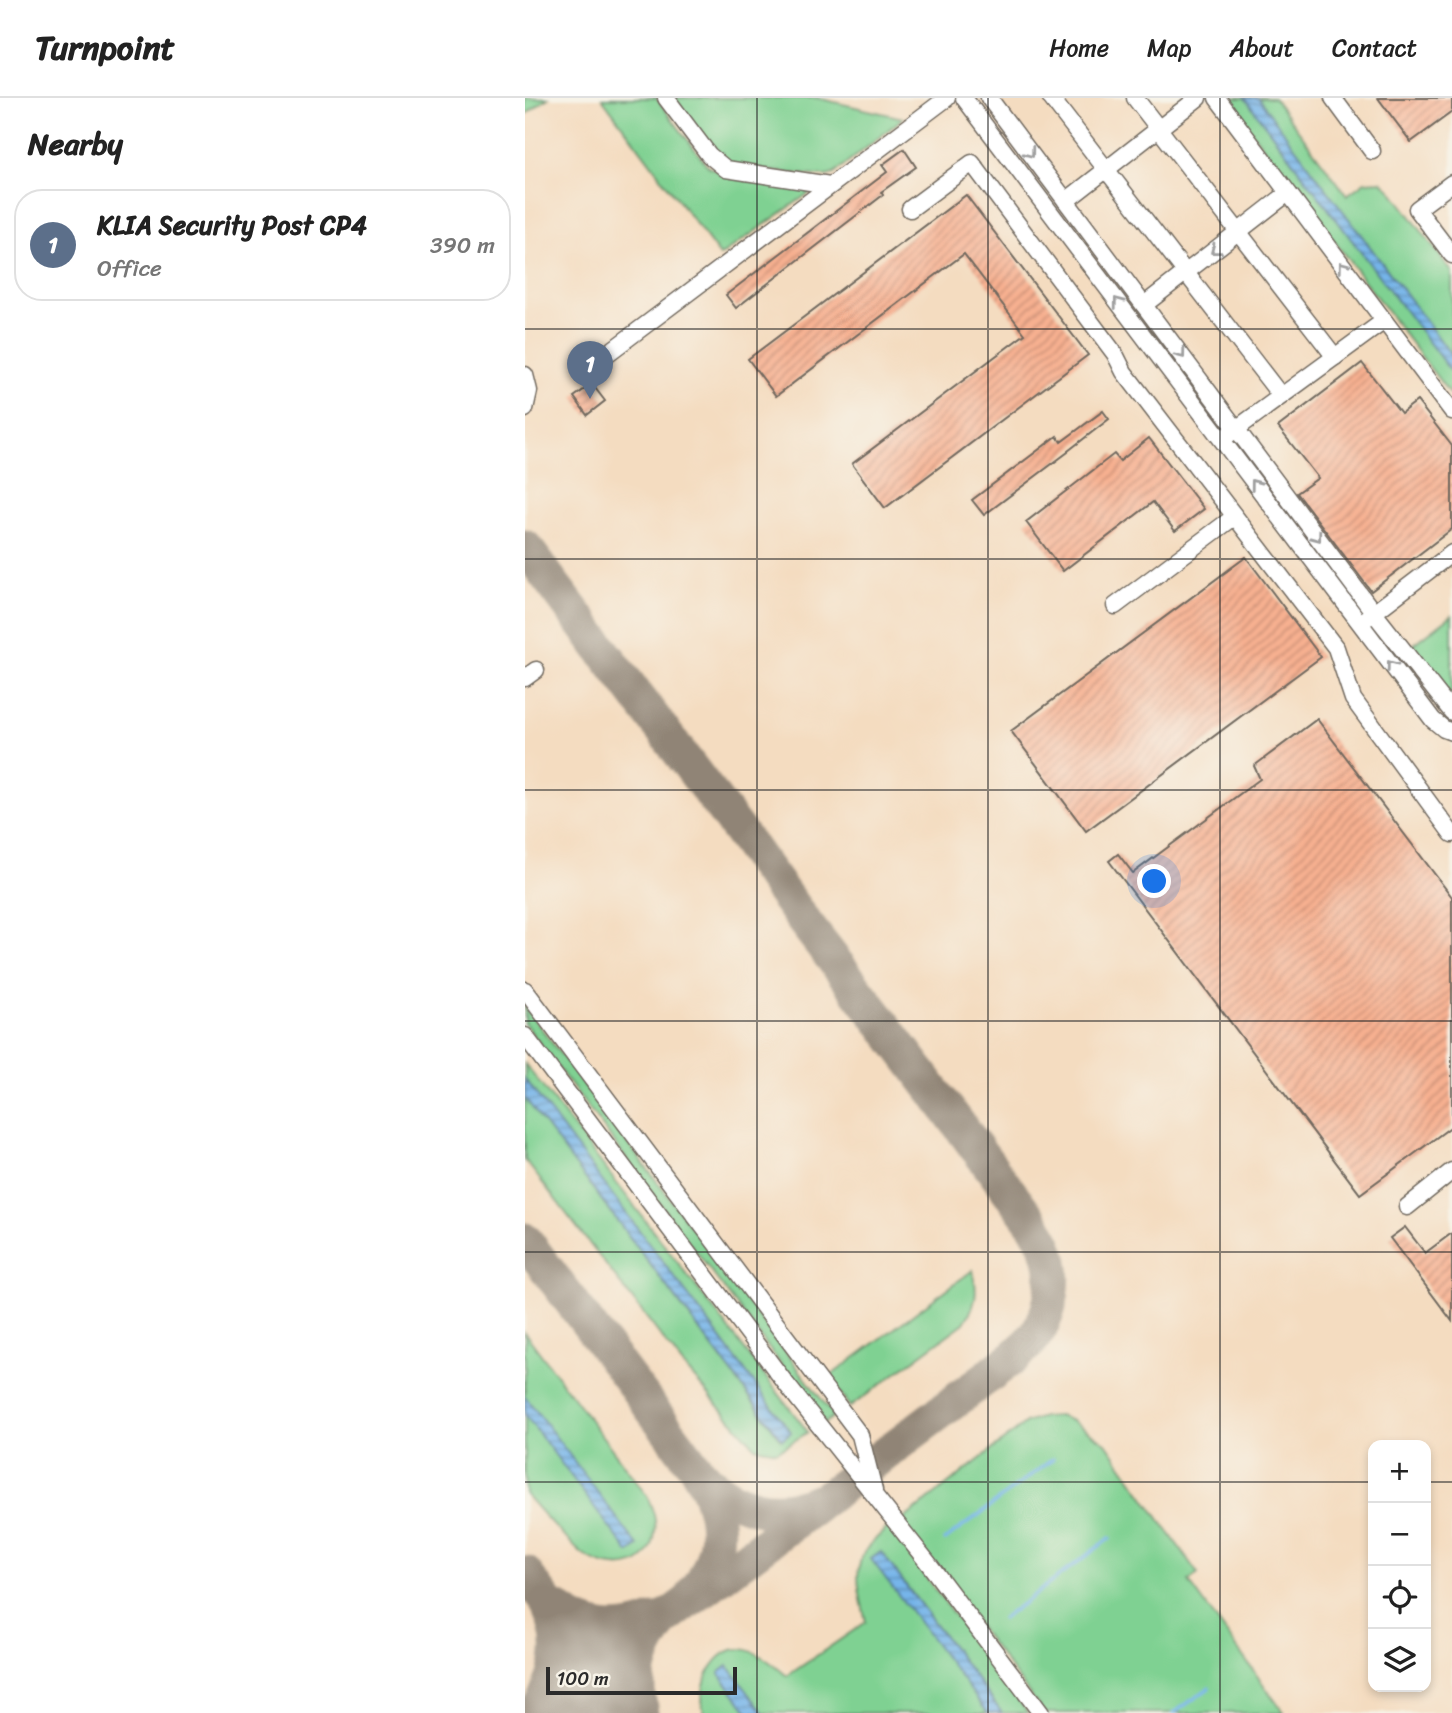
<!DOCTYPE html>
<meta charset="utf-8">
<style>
:root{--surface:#fff;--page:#f6f6f6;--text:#222;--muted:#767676;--line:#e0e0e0;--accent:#c8321e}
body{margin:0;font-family:Sriracha,sans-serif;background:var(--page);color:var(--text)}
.controls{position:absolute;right:21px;bottom:21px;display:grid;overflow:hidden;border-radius:14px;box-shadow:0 4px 10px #0003}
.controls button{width:63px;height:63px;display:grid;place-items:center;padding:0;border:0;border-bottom:2px solid var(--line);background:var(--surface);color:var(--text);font:35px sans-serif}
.scale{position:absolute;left:21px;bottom:18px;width:191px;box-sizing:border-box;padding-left:7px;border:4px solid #2b2b2b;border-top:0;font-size:19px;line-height:24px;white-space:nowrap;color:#2b2b2b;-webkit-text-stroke:5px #f7f3e8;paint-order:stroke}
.you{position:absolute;left:630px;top:784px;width:24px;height:24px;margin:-18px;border:5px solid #fff;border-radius:50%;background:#1a73e8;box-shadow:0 0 0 10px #1a73e833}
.badge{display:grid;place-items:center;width:46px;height:46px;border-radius:50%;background:var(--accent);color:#fff;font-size:23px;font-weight:700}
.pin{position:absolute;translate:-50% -58px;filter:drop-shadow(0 2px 4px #0008)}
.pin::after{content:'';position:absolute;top:37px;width:24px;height:21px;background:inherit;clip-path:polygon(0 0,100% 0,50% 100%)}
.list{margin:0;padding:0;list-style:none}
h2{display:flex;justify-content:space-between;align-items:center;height:91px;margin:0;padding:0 28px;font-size:30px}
h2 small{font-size:23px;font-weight:400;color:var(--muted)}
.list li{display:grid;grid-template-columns:46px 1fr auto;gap:21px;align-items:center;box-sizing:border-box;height:112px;margin:0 14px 14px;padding:0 14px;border:2px solid var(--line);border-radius:28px}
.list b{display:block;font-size:26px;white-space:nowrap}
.list p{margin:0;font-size:23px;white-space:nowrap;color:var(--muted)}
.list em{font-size:23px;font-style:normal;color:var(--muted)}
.icon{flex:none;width:38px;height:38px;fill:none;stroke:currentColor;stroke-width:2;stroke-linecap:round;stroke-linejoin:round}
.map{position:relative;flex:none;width:927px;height:1615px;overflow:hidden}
header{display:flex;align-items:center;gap:42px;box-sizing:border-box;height:98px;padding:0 35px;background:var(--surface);border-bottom:2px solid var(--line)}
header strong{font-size:33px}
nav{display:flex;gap:38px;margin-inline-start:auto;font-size:24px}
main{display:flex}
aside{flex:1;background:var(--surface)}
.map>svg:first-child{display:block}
.grass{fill:#7fd192;stroke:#557e5e;stroke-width:2}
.water{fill:url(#water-rules);stroke:#50708a;stroke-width:2}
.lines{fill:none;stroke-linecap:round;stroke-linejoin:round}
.stream{stroke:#76b5ea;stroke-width:3.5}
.taxiway{stroke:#908476;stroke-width:35}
.building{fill:url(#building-hatch)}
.minor-casing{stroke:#71695f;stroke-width:19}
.minor{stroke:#fff;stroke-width:16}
.oneway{stroke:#a0a0a0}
.grid{fill:none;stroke:#2b2b2b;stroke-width:2;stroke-opacity:0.55}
</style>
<header>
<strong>Turnpoint</strong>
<nav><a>Home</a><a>Map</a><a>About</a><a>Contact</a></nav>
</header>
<main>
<aside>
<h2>Nearby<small></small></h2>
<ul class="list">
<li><span class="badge" style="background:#5c6f8a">1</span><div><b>KLIA Security Post CP4</b><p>Office</p></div><em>390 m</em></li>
</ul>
</aside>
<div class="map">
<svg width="927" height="1615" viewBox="0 0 927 1615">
<defs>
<pattern id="water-rules" width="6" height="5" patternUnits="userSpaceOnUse" patternTransform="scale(1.75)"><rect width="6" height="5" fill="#76b5ea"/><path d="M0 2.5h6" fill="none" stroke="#6193be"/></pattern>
<pattern id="building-hatch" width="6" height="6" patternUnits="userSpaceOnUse" patternTransform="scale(1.75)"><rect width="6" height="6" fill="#f7b090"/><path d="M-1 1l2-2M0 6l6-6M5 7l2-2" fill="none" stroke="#c88f76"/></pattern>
</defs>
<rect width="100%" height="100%" fill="#f7f3e8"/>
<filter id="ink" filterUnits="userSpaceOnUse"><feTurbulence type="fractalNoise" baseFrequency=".0143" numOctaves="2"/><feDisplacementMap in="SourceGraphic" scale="14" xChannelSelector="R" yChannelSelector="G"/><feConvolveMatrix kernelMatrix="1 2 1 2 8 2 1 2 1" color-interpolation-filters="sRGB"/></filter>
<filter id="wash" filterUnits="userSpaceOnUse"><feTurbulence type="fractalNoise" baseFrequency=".00686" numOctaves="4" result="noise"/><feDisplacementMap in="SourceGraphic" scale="28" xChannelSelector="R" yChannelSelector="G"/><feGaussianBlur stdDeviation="1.57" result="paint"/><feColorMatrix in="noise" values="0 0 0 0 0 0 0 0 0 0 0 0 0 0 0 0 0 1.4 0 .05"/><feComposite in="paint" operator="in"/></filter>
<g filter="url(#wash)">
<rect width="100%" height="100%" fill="#f4dcc0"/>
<g class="grass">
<path d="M0,0h23l-23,17z"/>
<path d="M77,0h54l51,67c25,19 76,20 108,24l-95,67z"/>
<path d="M149,0h143l86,20 -69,56 -7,2h-8c-24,-3 -72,-5 -92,-15 -19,-10 -40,-45 -53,-63z"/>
<path d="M701,0h19l207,275v24z"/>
<path d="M733,0h16l73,97 18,-13 16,-1 9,8 62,83v84z"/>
<path d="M927,517v86l-43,-53z"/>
<path d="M0,909l309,409 -9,7 -300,-399z"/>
<path d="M0,966l283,368 -31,19 -22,-4 -72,-82 -158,-205v-62l256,341 10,-7 -266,-353z"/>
<path d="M448,1172c5,23 4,33 -9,53l-114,84 -21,-30z"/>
<path d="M0,1235l122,163c5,12 10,23 8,36 -4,40 -42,41 -70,24 -6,-4 -11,-10 -16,-15 -16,-15 -30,-31 -44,-47z"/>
<path d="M534,1318l13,5 34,22 92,131 -9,8 95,131h-240l-144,-191 126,-99 17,-6z"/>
<path d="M363,1429l140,186h-26l-121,-161 -9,7 116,154h-284c-4,-13 -1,-31 6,-43 23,-39 52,-16 77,6l79,-54c-5,-25 -16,-53 2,-75 6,-7 13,-13 20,-20z"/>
</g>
<g class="water">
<path d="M720,0h13l194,258v17z"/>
<path d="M0,981l266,353 -9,7 -257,-341z"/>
<path d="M0,1298l113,150 -9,7 -104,-138z"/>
<path d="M356,1454l17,23 104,138h-14l-117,-154z"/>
<path d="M203,1568l36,47h-15l-30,-40z"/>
</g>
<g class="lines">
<g class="stream">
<path d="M420,1442l108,-81"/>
<path d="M477,1521l108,-81"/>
<path d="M649,1615l35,-25"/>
</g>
<g class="taxiway">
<path d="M0,449l215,286 62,86 89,115 144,192c3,6 8,13 11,20 13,30 6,70 -15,95 -5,5 -11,10 -16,15l-475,357"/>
<path d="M0,1142l174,232c32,34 73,47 118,29"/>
<path d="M0,1475l106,140"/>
<path d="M169,1495c30,-41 29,-77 5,-121"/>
<path d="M32,1511c31,23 62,27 98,12"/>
<path d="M10,1615c22,-30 31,-67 15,-102"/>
<path d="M28,1615l26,-4 26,4"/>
<path d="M116,1615c-7,-36 -3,-56 18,-86"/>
</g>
</g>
<g id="blocks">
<g class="building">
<path d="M853,0h74v14l-41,30z"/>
<path d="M379,51l12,18 -35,25 2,3 -147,113 -10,-13 161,-123 -5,-7z"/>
<path d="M441,97l122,160 -203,153 -33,-44 173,-130 -61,-80 -188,142 -28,-37z"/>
<path d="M837,265l39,50 16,-12 35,45v83l-81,62 -74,-98 21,-15 -40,-51z"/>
<path d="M67,286l13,17 -18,14 -13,-18z"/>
<path d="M578,313l6,8 -41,32v1l-84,63 -12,-15 85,-64 4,6z"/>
<path d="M624,340l55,71 -29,22 -22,-29 -90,69 -37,-49 88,-68 6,7z"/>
<path d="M721,459l75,100 -235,174 -75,-100z"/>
<path d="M792,621l135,178v229l-92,68 -251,-333 9,-7 15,19 127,-94 -6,-13z"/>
<path d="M880,1129l20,26 27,-20v88l-62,-83z"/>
</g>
</g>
</g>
<g filter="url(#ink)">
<use href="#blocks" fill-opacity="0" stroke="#71695f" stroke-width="2"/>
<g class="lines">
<g class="minor-casing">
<g id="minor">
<path d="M141,0l43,57 17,14 104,16"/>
<path d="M439,0l469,622 11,9 8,3"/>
<path d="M464,0l385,515 78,99"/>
<path d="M526,0l230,298"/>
<path d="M610,0l200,259"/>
<path d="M692,0l235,313"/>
<path d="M808,0l39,53"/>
<path d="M927,85l-35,26 35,46"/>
<path d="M541,103l132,-103"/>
<path d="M385,111l62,-46 143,191 9,18 212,276 17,51 99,135"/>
<path d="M619,207l144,-112"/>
<path d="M70,265l352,-265"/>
<path d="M0,277l4,16 -4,18"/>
<path d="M703,337l156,-114"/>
<path d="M590,508l119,-89"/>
<path d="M842,520l85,-65"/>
<path d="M0,580l11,-8"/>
<path d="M0,892l335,445 14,55"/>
<path d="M0,938l262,349 142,179 112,149"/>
<path d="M882,1109l45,-36"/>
</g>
</g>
<use href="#minor" class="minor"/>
</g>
<defs><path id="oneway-chevron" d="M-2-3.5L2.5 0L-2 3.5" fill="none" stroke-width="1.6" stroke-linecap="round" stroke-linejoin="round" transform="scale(1.75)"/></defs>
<g class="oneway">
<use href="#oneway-chevron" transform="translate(505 55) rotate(53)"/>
<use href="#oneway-chevron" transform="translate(690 152) rotate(142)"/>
<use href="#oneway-chevron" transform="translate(818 168) rotate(-127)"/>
<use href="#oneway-chevron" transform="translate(593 204) rotate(-127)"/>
<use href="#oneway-chevron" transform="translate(656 256) rotate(53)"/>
<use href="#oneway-chevron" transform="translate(730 386) rotate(-127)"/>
<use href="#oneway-chevron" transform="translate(792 439) rotate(53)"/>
<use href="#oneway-chevron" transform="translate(866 567) rotate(-127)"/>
</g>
</g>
<path class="grid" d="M232,0v1615M463,0v1615M695,0v1615M0,231h927M0,461h927M0,692h927M0,923h927M0,1154h927M0,1384h848M901,1384h26"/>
</svg>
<div class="controls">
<button>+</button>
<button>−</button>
<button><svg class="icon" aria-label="locate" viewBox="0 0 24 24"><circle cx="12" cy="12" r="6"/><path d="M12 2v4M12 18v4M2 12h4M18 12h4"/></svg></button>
<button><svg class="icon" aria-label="layers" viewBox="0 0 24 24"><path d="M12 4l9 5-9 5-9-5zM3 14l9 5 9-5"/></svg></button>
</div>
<div class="scale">100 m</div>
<div class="you"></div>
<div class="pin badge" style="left:65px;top:301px;background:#5c6f8a">1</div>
</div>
</main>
